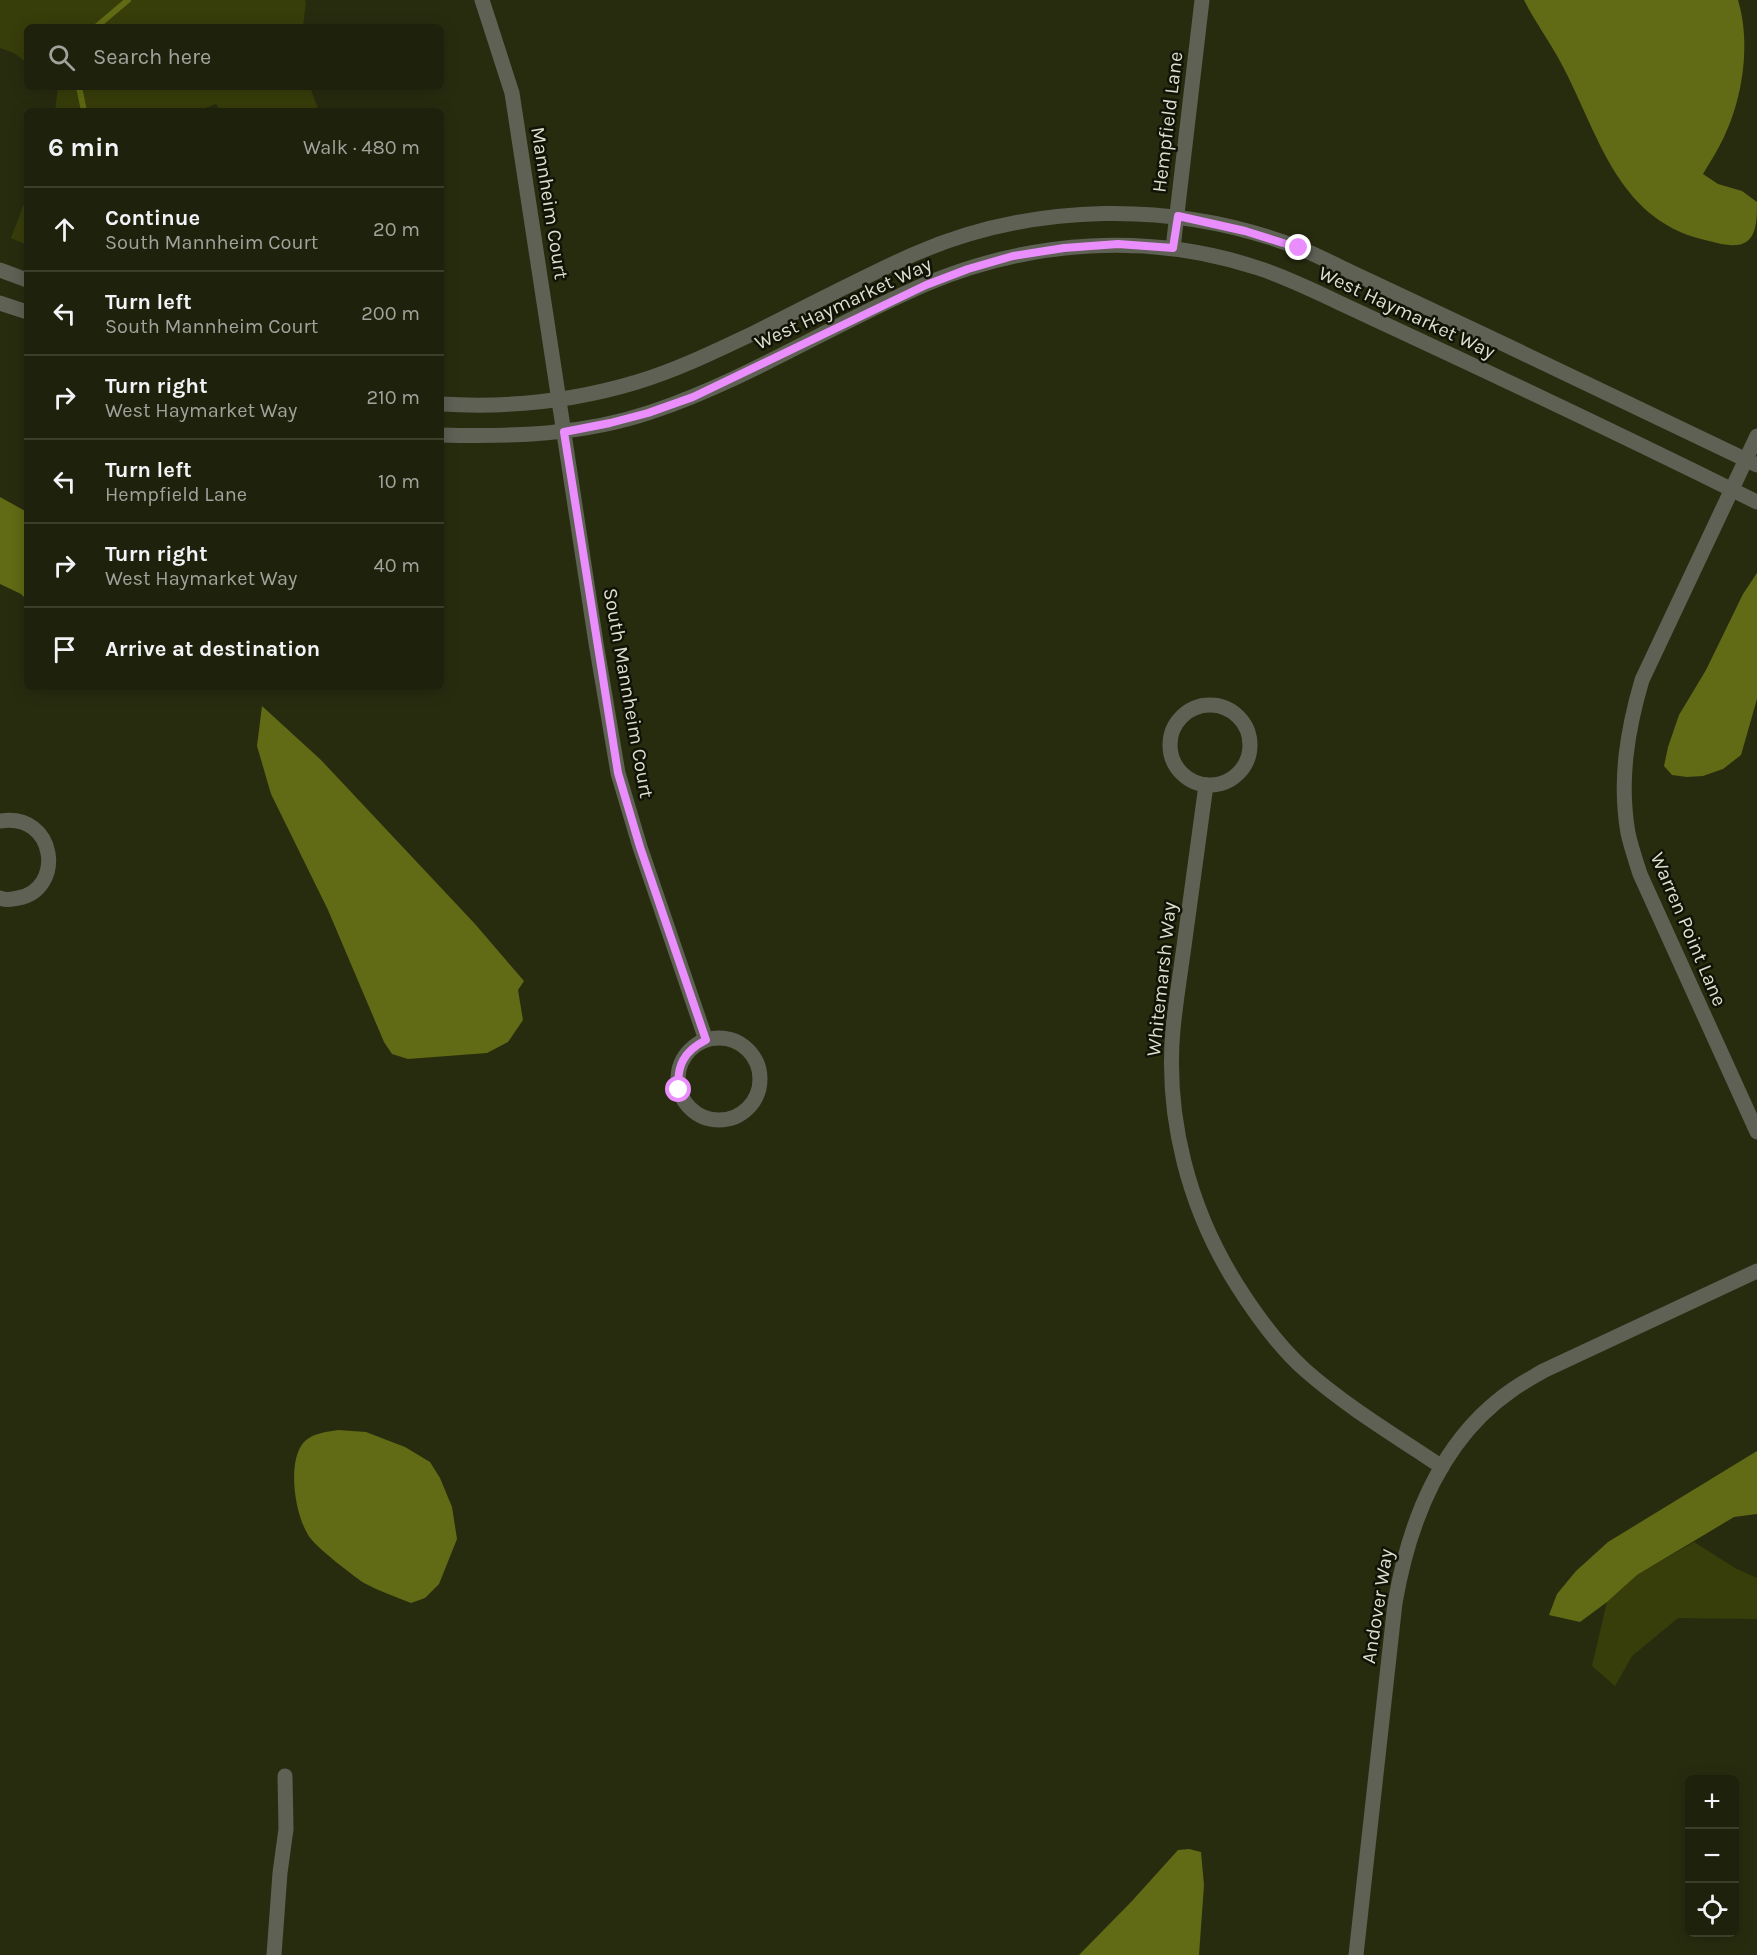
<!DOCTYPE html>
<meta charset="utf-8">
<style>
:root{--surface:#1e210b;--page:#262914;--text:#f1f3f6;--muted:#a1a39d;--line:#3c3e2c}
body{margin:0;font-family:Karla,sans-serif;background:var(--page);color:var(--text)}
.controls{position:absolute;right:18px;bottom:18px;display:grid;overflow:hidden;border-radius:9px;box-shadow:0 3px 15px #0003}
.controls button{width:54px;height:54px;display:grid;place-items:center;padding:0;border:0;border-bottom:2px solid var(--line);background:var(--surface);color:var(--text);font:30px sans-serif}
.stop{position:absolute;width:18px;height:18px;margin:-14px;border:4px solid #ea8dfd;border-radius:50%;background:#fff}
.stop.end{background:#ea8dfd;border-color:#fff;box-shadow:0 2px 6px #0008}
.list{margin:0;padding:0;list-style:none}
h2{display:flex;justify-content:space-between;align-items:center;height:78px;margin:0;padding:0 24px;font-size:26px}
h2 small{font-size:20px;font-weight:400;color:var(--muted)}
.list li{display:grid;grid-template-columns:39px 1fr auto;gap:18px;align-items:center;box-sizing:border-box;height:84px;padding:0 24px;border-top:2px solid var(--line)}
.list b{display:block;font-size:22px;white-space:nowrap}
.list p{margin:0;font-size:20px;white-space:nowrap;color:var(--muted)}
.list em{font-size:20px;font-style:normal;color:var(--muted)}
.icon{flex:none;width:33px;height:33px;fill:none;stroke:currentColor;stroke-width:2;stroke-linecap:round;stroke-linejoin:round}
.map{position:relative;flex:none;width:1757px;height:1955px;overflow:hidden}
.search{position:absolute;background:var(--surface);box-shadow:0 3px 15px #0003;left:24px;top:24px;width:420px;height:66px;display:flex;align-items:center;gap:15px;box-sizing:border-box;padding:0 21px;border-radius:9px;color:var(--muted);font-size:22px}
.panel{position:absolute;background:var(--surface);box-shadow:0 3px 15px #0003;left:24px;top:108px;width:420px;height:582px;border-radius:9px}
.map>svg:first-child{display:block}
.green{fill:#383e0a}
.water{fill:#616a14}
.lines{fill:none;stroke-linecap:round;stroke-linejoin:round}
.stream{stroke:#616a14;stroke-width:6}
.minor{stroke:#5e6154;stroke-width:15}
.route{stroke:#ea8dfd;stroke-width:8}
.labels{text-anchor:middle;stroke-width:5;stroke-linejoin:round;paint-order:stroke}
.street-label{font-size:20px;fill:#dbdfcd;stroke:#111307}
</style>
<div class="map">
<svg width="1757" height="1955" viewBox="0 0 1757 1955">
<rect width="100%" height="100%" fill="#282c0f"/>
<g class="green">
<path d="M0,0h304l2,1 -3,26h-276v36l-13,-10 -14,-5z"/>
<path d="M58,87h252l9,24h-98l-5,-7 -19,7h-142z"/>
<path d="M27,196v49l-16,-7z"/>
<path d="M1694,1542l41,26 22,10v41l-79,-1 -46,38 -17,30 -23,-20 15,-64 30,-27z"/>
</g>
<g class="water">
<path d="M1524,0h214c13,43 5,97 -14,137 -6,13 -14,25 -21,37l15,10 24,7 15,11c0,19 0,41 -20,43 -12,1 -24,-3 -36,-6 -85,-22 -103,-107 -140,-176 -11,-21 -26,-41 -37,-63z"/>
<path d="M0,497l27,15v88l-6,-6 -21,-10z"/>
<path d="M1757,573v126l-16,56 -18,14 -20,7 -16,1 -15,-2 -8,-9 4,-19 11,-32 27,-45 37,-76z"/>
<path d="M262,706l59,54 154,164 49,57 -6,9 5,30 -15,22 -21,11 -79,6 -16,-5 -8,-12 -56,-132 -57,-116 -14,-48z"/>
<path d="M338,1430l28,2 39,15 25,15 10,16 12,29 5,32 -18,45 -14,14 -14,5c-15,-6 -32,-12 -47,-20 -13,-9 -43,-32 -53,-44 -16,-20 -25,-77 -7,-97 9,-9 22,-10 34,-12z"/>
<path d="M1757,1451v63l-23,3 -97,58 -30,27 -27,20 -31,-7 8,-21 19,-23 32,-29z"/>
<path d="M1189,1849l12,3 3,33 -5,70h-120l53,-54 46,-51z"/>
</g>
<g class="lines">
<g class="stream">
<path d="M96,27l32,-27"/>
<path d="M79,87l5,24"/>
</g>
<g class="minor">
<path d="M482,0l30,93 84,550 22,130 22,74 66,193"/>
<path d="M1173,248l29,-248"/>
<path d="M0,270l27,10"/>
<path d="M0,303l27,9"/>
<path d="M441,404c65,4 133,-3 196,-22 40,-12 79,-31 117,-49 52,-26 105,-54 158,-78 121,-53 262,-55 385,-8 24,10 47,22 71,33 40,19 81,38 121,57 89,43 179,85 268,128"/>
<path d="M441,435c71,2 142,0 210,-23 96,-32 182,-88 275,-128 105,-44 223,-52 332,-16 28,9 57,23 84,36 41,19 81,38 122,57 98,46 196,93 293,141"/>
<path d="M1757,436l-115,244c-15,51 -23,101 -14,153 3,14 8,28 12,41l117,258"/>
<circle cx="1210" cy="745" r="40"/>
<path d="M1206,785c-7,52 -14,103 -21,154 -4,30 -9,60 -12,90 -8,89 16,180 64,256 19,30 41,61 68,85 42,37 91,66 137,97"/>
<path d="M0,821c57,-9 65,69 18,77 -6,1 -12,3 -18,0"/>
<circle cx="719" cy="1079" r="41"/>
<path d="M274,1955l6,-82 6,-44 -1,-53"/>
<path d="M1356,1955l39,-352c14,-81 46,-164 117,-213 10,-7 21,-13 31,-19l214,-100"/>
</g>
</g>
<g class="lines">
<path class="route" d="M679,1090c-3,-24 5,-39 27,-50l-66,-193 -22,-74 -54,-341 46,-9 38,-10 45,-16 233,-112 42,-16 45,-13 51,-8 54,-4 55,4 5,-32 67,15 54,17"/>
</g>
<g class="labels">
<g class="street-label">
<text transform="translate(1167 122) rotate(-83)" y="7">Hempfield Lane</text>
<text transform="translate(550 203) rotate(81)" y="7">Mannheim Court</text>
<text transform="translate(843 303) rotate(-25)" y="7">West Haymarket Way</text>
<text transform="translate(1407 312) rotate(25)" y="7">West Haymarket Way</text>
<text transform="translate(629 693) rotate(80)" y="7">South Mannheim Court</text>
<text transform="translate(1689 929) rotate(67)" y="7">Warren Point Lane</text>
<text transform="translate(1161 979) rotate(-84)" y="7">Whitemarsh Way</text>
<text transform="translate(1377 1606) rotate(-81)" y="7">Andover Way</text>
</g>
</g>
</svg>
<div class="controls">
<button>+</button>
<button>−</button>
<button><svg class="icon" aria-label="locate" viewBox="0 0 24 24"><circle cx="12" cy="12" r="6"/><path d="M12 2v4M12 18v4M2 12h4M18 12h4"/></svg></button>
</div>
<div class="stop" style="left:679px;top:1090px"></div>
<div class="stop end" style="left:1299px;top:248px"></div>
<div class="search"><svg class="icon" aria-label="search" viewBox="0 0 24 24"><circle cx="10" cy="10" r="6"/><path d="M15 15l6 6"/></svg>Search here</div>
<section class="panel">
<h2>6 min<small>Walk · 480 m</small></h2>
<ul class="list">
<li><svg class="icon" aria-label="ahead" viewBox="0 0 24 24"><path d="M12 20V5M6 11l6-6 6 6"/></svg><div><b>Continue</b><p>South Mannheim Court</p></div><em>20 m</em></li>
<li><svg class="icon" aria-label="left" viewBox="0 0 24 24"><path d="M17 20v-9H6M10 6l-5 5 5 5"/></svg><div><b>Turn left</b><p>South Mannheim Court</p></div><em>200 m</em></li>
<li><svg class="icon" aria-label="right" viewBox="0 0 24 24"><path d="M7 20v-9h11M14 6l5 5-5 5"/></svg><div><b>Turn right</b><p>West Haymarket Way</p></div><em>210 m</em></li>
<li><svg class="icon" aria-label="left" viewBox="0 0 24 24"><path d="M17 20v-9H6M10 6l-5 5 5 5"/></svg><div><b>Turn left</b><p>Hempfield Lane</p></div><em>10 m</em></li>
<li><svg class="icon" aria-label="right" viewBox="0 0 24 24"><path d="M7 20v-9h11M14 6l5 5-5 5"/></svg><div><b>Turn right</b><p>West Haymarket Way</p></div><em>40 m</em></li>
<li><svg class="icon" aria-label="arrive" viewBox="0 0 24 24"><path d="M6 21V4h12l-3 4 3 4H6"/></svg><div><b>Arrive at destination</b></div></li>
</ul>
</section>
</div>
